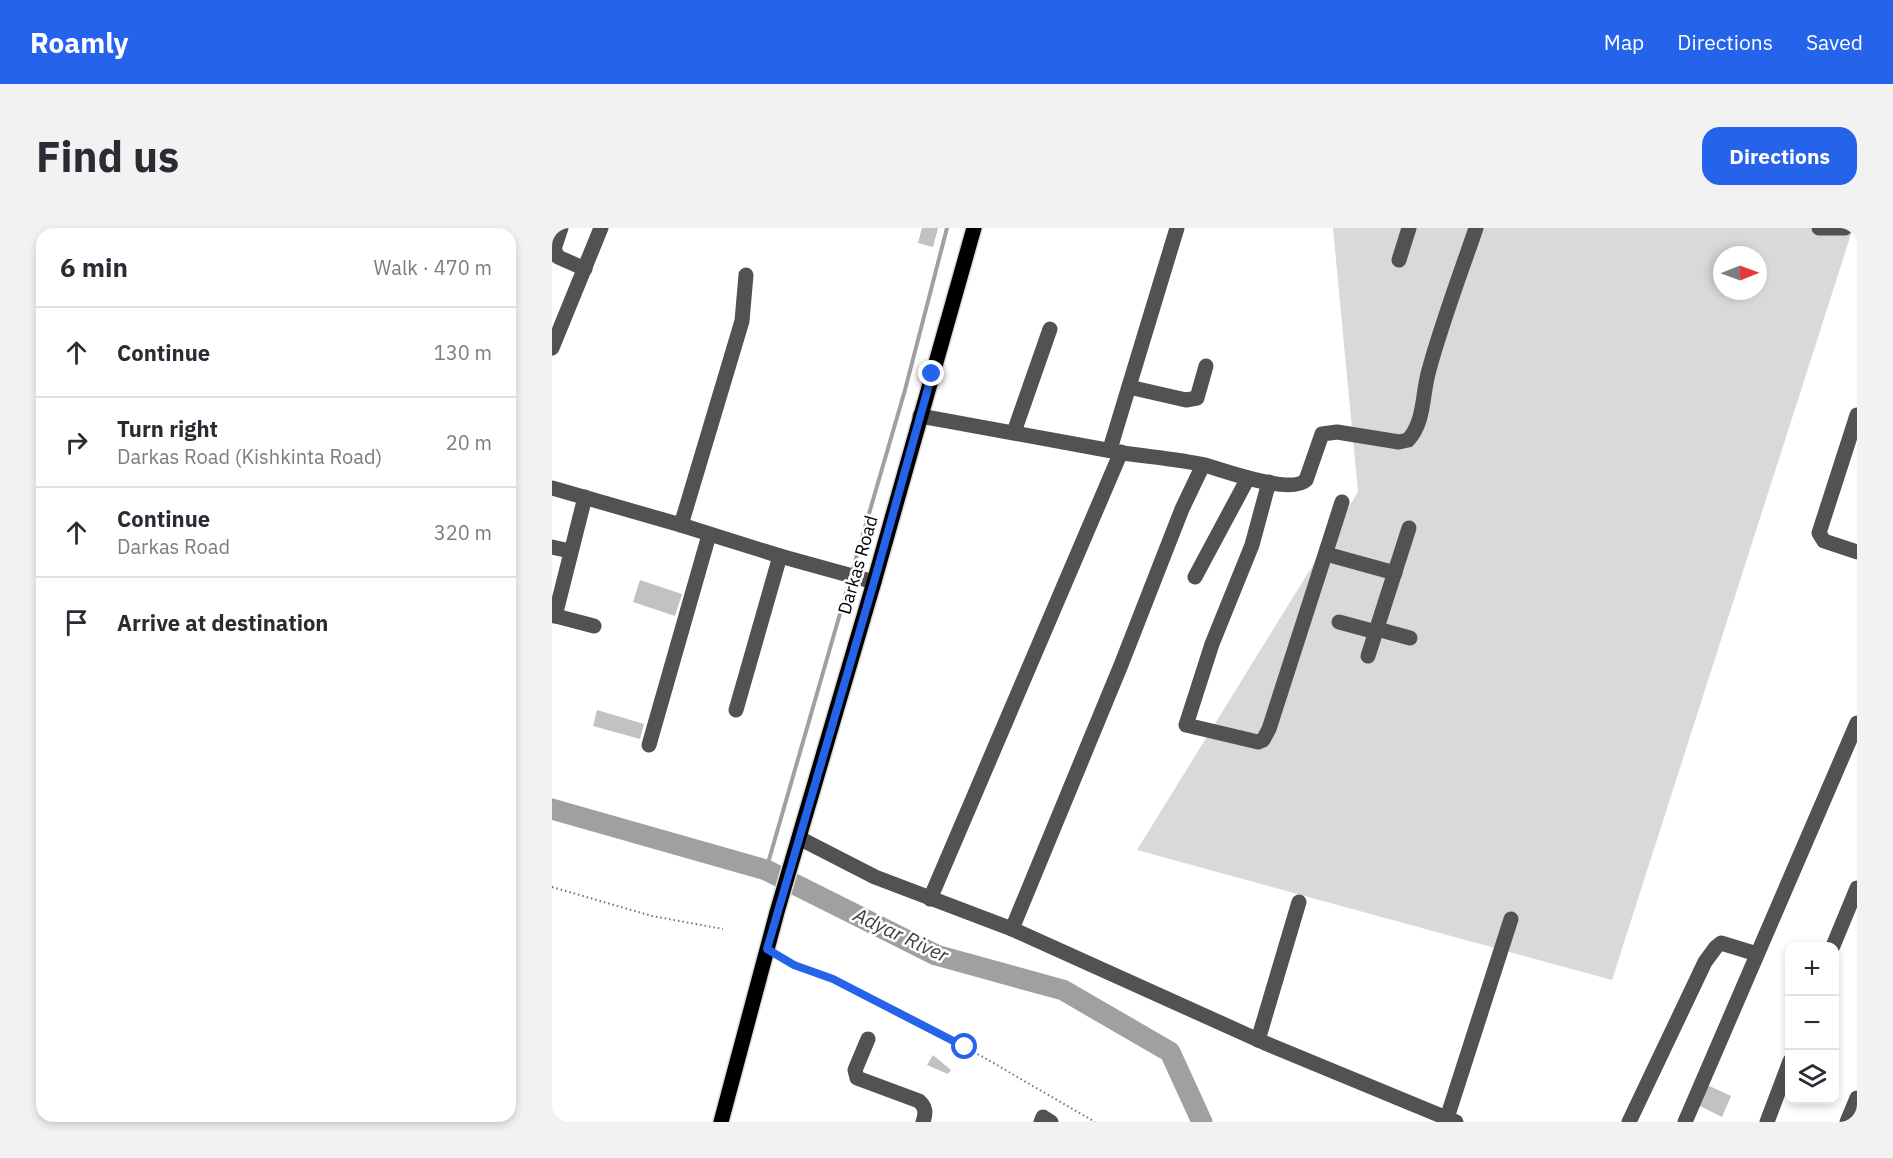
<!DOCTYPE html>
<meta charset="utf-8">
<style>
:root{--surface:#fff;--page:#f2f2f3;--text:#2b2b33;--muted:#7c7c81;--line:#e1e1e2;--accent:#2563eb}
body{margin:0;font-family:"IBM Plex Sans",sans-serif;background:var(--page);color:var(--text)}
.controls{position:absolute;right:18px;bottom:18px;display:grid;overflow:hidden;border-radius:12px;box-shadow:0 3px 9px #0003}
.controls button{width:54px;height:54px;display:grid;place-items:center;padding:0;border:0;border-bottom:2px solid var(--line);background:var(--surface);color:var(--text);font:30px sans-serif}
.compass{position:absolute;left:1161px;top:18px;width:54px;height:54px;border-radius:50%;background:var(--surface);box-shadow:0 3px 9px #0003;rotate:89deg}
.stop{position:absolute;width:18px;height:18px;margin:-14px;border:4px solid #2563eb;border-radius:50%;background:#fff}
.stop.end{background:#2563eb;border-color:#fff;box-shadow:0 2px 6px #0008}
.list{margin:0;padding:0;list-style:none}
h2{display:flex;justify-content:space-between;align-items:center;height:78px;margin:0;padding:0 24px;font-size:26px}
h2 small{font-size:20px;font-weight:400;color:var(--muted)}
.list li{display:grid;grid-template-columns:39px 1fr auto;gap:18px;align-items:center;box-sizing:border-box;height:90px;padding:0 24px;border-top:2px solid var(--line)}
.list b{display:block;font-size:22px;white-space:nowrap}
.list p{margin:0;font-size:20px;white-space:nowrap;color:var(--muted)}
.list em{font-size:20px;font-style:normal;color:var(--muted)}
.icon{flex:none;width:33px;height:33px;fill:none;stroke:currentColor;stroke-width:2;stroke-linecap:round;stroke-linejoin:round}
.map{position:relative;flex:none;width:1305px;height:894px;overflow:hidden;border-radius:18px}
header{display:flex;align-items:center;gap:36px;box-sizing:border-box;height:84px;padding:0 30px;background:var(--accent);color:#fff}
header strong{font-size:28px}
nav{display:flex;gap:33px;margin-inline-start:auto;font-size:21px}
.intro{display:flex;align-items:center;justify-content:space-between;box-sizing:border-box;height:144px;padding:0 36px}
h1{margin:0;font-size:42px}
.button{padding:15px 27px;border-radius:18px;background:var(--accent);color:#fff;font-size:21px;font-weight:700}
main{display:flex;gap:36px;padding:0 36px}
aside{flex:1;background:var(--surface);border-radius:18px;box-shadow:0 3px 9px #0003}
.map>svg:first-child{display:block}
.green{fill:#d9d9d9;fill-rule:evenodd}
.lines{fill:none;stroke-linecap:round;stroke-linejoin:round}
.stream{stroke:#a0a0a0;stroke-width:4}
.river{stroke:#a0a0a0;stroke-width:21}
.building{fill:#c2c2c2}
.major-casing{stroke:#dbdbdb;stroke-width:18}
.path{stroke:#747474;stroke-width:2;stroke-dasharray:1.5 3;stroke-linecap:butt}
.minor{stroke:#525252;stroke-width:15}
.major{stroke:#000;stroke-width:15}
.route{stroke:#2563eb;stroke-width:8}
.labels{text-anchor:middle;stroke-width:5;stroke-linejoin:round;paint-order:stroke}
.street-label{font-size:18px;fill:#000;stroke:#fff}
.water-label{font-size:20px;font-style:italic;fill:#414141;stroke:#fff}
</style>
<header>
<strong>Roamly</strong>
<nav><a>Map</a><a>Directions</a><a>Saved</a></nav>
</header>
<div class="intro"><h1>Find us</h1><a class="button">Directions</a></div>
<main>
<aside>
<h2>6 min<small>Walk · 470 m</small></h2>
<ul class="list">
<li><svg class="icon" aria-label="ahead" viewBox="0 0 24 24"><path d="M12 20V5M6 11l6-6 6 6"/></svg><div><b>Continue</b></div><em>130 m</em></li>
<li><svg class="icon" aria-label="right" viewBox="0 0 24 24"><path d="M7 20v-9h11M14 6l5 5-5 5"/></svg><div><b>Turn right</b><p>Darkas Road (Kishkinta Road)</p></div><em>20 m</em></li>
<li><svg class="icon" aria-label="ahead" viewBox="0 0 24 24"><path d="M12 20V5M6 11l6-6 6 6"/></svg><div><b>Continue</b><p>Darkas Road</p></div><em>320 m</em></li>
<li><svg class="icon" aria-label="arrive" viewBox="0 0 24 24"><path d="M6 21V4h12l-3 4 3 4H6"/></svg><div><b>Arrive at destination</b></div></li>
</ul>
</aside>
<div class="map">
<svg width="1305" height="894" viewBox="0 0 1305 894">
<rect width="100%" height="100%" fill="#fff"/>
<path class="green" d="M781,0h520l-241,752 -475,-130 221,-358zM1170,27h36v36h-36z"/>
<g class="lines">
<g class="stream">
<path d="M300,344l53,-182 42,-162"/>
<path d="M214,642l84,-291"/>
</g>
<path class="river" d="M0,581l214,61 170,85 127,35 107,62 32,70"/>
</g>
<g class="building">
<path d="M370,0h16l-5,19 -15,-4z"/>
<path d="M88,352l42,14 -7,22 -42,-14z"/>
<path d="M45,482l47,14 -4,15 -47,-13z"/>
<path d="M381,827l18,15 -3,4 -21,-9z"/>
<path d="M1151,855l28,13 -9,21 -28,-14z"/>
</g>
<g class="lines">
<g class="major-casing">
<path id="major" d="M169,894l56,-210 97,-330 100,-354"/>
</g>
<g class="path">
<path d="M0,659l100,29 71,13"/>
<path d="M228,729l14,8 39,14 150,78 112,65"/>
</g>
<g class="minor">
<path d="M9,0l-7,21 4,8 27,12"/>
<path d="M1267,0h26"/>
<path d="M847,32l10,-32"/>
<path d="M0,120l49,-120"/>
<path d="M577,159l57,13 11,-2 9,-32"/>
<path d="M1305,187l-38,118 5,8 33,11"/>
<path d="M368,188c68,12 136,25 203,37 27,4 55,6 82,12 20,6 86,30 101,15l16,-46 15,-2 62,10 9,-2c17,-18 14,-47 21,-70 13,-48 31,-95 47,-142"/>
<path d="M462,204l36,-103"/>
<path d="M558,221l67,-221"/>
<path d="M717,254l-17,63 -40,99 -26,81 72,17 5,-2 6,-11 73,-227"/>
<path d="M0,260l129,37 99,31 94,26"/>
<path d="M129,297l61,-204 4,-46"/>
<path d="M0,319l18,4"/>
<path d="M774,326l69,19"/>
<path d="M643,349l53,-99"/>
<path d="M0,387l42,11"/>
<path d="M3,388l30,-119"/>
<path d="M787,394l37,10"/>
<path d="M825,401l33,9"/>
<path d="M816,428l41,-128"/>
<path d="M184,482l44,-154"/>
<path d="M97,517l60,-210"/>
<path d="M247,610l76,39 137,52 253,114 191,79"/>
<path d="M378,671l191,-447"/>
<path d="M460,701l109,-264 61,-156 21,-44"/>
<path d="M1281,718l24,-58"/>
<path d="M316,811l-13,31 2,8 62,23c7,6 7,12 4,21"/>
<path d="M706,812l41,-138"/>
<path d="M895,890l64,-199"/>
<path d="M489,894l2,-5 8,5"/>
<path d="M1077,894l76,-160 11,-15 5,-4 36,11"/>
<path d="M1133,894l172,-399"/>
<path d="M1215,894l23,-61"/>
<path d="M1295,894l10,-24"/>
</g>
<use href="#major" class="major"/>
</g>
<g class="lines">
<path class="route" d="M380,146l-58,208 -107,367 27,16 39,14 132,68"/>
</g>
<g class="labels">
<g class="street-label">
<text transform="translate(306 337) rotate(-74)" y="6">Darkas Road</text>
</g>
<g class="water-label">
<text transform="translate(349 707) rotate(25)" y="7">Adyar River</text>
</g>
</g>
</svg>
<div class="controls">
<button>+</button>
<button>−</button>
<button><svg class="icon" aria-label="layers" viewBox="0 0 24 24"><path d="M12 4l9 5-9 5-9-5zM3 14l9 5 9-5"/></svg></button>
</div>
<svg class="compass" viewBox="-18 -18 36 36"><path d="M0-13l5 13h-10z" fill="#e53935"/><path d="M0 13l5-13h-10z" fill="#7c7c81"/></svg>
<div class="stop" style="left:413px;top:819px"></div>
<div class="stop end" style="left:380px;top:146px"></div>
</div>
</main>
